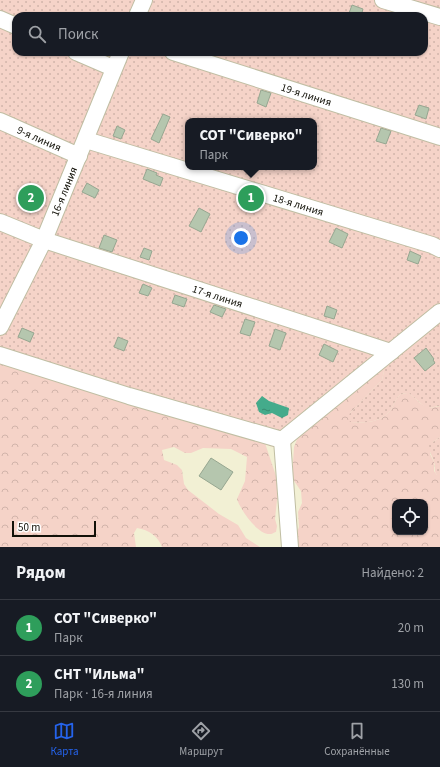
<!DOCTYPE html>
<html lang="ru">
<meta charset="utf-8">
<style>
:root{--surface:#171b24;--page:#242831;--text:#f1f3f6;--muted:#9ea1a6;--line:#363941;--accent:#2563eb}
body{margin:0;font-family:"Source Sans 3",sans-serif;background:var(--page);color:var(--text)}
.controls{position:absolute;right:12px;bottom:12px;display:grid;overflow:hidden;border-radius:8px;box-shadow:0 1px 3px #0004}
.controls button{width:36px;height:36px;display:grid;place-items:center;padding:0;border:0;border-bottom:1px solid var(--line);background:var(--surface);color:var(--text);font:20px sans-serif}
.scale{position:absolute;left:12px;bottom:10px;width:84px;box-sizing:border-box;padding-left:4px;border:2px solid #121108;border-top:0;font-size:11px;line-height:14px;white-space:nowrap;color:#121108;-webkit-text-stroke:3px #fff;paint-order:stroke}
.you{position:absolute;left:241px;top:238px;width:14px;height:14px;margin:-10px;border:3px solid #fff;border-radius:50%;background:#1a73e8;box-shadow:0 0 0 6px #1a73e833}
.badge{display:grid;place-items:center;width:26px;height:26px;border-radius:50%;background:var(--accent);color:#fff;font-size:13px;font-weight:700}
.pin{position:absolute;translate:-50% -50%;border:2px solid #fff;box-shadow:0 1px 4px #0006}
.popup{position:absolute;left:185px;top:118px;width:132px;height:52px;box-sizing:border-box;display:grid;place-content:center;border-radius:8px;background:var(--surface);filter:drop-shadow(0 1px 3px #0005);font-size:13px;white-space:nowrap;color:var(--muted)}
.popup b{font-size:15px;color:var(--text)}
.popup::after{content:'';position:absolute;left:50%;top:100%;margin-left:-8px;border:8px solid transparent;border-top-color:var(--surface)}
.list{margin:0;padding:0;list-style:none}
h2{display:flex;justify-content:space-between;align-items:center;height:52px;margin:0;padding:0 16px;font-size:17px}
h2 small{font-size:13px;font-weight:400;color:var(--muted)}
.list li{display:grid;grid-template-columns:26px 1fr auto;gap:12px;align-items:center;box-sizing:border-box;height:56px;padding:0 16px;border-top:1px solid var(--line)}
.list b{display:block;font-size:15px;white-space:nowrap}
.list p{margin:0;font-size:13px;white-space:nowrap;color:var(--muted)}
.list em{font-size:13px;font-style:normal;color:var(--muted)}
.icon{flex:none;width:22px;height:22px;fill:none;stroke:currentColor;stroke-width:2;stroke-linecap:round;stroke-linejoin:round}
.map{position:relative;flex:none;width:440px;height:547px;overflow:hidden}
.search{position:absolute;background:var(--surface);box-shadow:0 1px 3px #0004;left:12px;right:12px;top:12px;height:44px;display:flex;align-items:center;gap:10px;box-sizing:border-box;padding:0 14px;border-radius:12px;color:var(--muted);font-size:15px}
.sheet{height:164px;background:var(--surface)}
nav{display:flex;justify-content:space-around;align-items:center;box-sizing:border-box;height:56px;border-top:1px solid var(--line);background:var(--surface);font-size:11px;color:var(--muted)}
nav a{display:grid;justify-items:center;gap:2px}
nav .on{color:var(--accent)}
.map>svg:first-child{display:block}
.forest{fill:url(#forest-crowns);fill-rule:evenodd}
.garden{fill:url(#garden-dots);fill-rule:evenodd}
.water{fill:url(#water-ripples)}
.building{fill:#b5c6ae;stroke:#96a690}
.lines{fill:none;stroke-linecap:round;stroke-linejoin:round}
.minor-casing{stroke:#c0bea3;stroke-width:18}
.minor{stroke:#fff;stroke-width:16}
.labels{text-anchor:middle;stroke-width:4;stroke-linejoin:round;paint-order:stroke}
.street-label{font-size:11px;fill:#121108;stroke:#fff}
</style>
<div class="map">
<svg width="440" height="547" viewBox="0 0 440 547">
<defs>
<pattern id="forest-crowns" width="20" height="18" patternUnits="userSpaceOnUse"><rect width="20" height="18" fill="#f5d3c8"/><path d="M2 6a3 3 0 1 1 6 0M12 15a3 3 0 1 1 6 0" fill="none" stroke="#d1b4aa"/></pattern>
<pattern id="garden-dots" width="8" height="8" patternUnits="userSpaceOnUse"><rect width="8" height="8" fill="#f5d3c8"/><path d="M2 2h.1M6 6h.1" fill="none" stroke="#d1b4aa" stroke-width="1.8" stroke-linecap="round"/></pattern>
<pattern id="water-ripples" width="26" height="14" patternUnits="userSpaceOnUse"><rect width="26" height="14" fill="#44ab8b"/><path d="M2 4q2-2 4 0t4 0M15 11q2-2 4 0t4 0" fill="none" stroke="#378a70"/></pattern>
</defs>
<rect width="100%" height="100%" fill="#f2f0d4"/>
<g class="forest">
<path d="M10,363l164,50 15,10 17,2 59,18 15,45v7l-3,5 -2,19 2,7 -1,6c-1,0 -4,2 -5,2 -13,2 -31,-25 -34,-35l8,-18 2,-24 -16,-8 -28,-1 -12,5h-6l-11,-6 -12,3 2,10 13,5 5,5 2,14 4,6 31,24 19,11 8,13 14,9h-98c-4,-11 -13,-17 -25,-19l-3,5 2,14h-136v-183z"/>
<path d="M382,366l2,5 -2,9 -32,33v9c14,1 28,1 38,-9 8,-7 6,-21 21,-20 11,9 15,18 31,13v31l-7,5 -3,12 4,8v9l3,4h3v72h-141l-4,-4 2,-11 2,-5 -1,-15 4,-9 -1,-12 -9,-13 2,-31 4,-10zM395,502h30v30h-30z"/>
</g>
<g class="garden">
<path d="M0,0h440v406l-14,2 -17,-15c-15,-1 -13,13 -21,20 -10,10 -24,10 -38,9l-2,-4 2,-5 32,-33 2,-9 -2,-5 -109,81 -67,-22h-12l-5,-2 -15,-10 -164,-50 -10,1zM16,16h408v36h-408zM188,121h126v46h-126z"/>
<path d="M440,437v38h-3c-4,-5 -1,-8 -3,-13 -2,-7 -5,-10 -5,-17z"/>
</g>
<path class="water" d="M262,396l7,5 20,7 -1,7 -6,3 -10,-5 -7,2 -6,-3 -3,-9z"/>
<g class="building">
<path d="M352,5l11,4 -2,7h-13z"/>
<path d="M261,90l10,3 -5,14 -9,-4z"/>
<path d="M419,105l10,3 -3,11 -11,-4z"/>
<path d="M163,114l7,3 -11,26 -8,-4z"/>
<path d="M117,126l8,4 -4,9 -8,-3z"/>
<path d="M381,128l10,3 -5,13 -10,-3z"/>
<path d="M147,169l10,4 -1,2 7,3 -3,8 -17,-7z"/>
<path d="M87,183l12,7 -4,8 -13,-6z"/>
<path d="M199,208l11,6 -9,18 -12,-6z"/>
<path d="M336,228l12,6 -6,14 -13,-6z"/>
<path d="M104,235l13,5 -5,12 -13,-4z"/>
<path d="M144,248l8,3 -3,9 -9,-3z"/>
<path d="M410,251l11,5 -3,8 -11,-4z"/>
<path d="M143,284l9,4 -4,8 -9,-3z"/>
<path d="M175,295l12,4 -3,8 -12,-4z"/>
<path d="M214,305l12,4 -4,8 -12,-5z"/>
<path d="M327,306l10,4 -3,9 -10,-3z"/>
<path d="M245,319l10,3 -5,14 -10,-3z"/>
<path d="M22,328l12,5 -4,9 -12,-5z"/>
<path d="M275,329l11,4 -6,17 -11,-4z"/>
<path d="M118,337l10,4 -4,10 -10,-4z"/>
<path d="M324,344l14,7 -5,11 -14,-7z"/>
<path d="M426,348l8,11 -1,1 2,3 -10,8 -11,-13z"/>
<path d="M211,458l22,14 -12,18 -22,-14z"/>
</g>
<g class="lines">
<g class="minor-casing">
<g id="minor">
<path d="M383,0l57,17"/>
<path d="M137,16l7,-16"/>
<path d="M0,19l16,7"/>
<path d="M76,52l37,16"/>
<path id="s1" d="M173,52l267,85"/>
<path id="s2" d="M0,121l79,35"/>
<path id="s3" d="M86,140l346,105 8,4"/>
<path id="s4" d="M0,222l44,18 347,112"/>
<path id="s5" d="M0,327l44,-87 77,-188"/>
<path d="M0,355l129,41 153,44 158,-128"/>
<path d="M282,440l8,107"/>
</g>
</g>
<use href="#minor" class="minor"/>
</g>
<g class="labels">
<g class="street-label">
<text dy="4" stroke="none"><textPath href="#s1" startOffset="140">19-я линия</textPath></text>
<text dy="4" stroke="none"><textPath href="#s2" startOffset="43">9-я линия</textPath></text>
<text dy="4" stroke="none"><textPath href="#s5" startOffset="150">16-я линия</textPath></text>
<text dy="4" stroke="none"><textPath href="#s3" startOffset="222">18-я линия</textPath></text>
<text dy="4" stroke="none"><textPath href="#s4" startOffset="230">17-я линия</textPath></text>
</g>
</g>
</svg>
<div class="controls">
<button><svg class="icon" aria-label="locate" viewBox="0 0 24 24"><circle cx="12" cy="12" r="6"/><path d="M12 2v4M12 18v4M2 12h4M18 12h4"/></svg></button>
</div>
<div class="scale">50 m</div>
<div class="you"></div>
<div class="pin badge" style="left:251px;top:198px;background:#2e9e5b">1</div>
<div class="popup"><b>СОТ &quot;Сиверко&quot;</b>Парк</div>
<div class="pin badge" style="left:31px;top:198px;background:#2e9e5b">2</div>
<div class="search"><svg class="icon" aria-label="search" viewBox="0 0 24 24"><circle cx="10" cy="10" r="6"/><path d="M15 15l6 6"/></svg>Поиск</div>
</div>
<section class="sheet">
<h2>Рядом<small>Найдено: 2</small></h2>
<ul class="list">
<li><span class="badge" style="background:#2e9e5b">1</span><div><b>СОТ &quot;Сиверко&quot;</b><p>Парк</p></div><em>20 m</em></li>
<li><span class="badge" style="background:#2e9e5b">2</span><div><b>СНТ &quot;Ильма&quot;</b><p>Парк · 16-я линия</p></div><em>130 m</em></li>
</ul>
</section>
<nav>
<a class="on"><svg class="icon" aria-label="map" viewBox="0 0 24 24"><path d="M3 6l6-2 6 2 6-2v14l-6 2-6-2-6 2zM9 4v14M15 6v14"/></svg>Карта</a>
<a><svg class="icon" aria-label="directions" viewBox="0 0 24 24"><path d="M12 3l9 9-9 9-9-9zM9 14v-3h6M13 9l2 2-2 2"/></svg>Маршрут</a>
<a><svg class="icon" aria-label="saved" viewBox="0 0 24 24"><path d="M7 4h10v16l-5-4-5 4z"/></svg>Сохранённые</a>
</nav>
